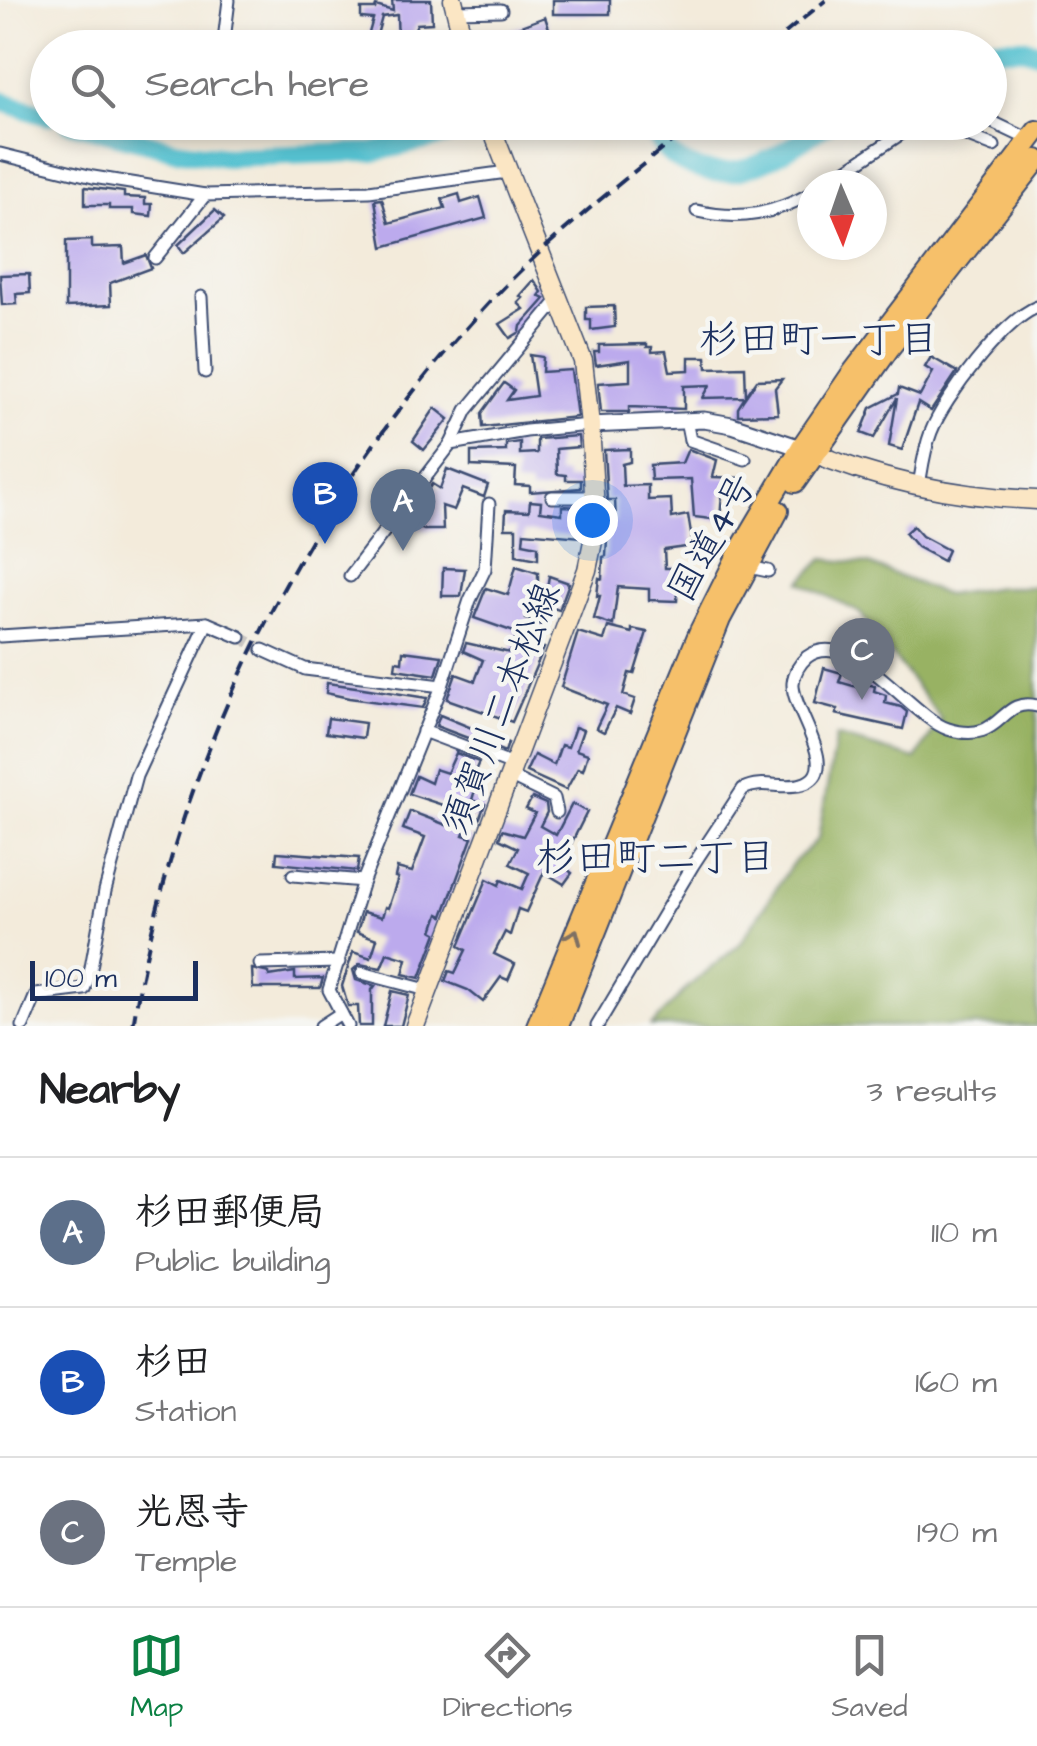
<!DOCTYPE html>
<meta charset="utf-8">
<style>
:root{--surface:#fff;--page:#f2f2f2;--text:#202124;--muted:#757577;--line:#e0e0e0;--accent:#0b8043}
body{margin:0;font-family:"Architects Daughter","Klee One",sans-serif;background:var(--page);color:var(--text)}
.compass{position:absolute;left:797px;top:170px;width:90px;height:90px;border-radius:50%;background:var(--surface);box-shadow:0 5px 15px #0003;rotate:178deg}
.scale{position:absolute;left:30px;bottom:25px;width:168px;box-sizing:border-box;padding-left:10px;border:5px solid #1b2f5e;border-top:0;font-size:28px;line-height:35px;white-space:nowrap;color:#1b2f5e;-webkit-text-stroke:8px #f6f6f2;paint-order:stroke}
.you{position:absolute;left:592px;top:520px;width:35px;height:35px;margin:-25px;border:8px solid #fff;border-radius:50%;background:#1a73e8;box-shadow:0 0 0 15px #1a73e833}
.badge{display:grid;place-items:center;width:65px;height:65px;border-radius:50%;background:var(--accent);color:#fff;font-size:32px;font-weight:700}
.pin{position:absolute;translate:-50% -82px;filter:drop-shadow(0 2px 5px #0008)}
.pin::after{content:'';position:absolute;top:52px;width:35px;height:30px;background:inherit;clip-path:polygon(0 0,100% 0,50% 100%)}
.list{margin:0;padding:0;list-style:none}
h2{display:flex;justify-content:space-between;align-items:center;height:130px;margin:0;padding:0 40px;font-size:42px}
h2 small{font-size:32px;font-weight:400;color:var(--muted)}
.list li{display:grid;grid-template-columns:65px 1fr auto;gap:30px;align-items:center;box-sizing:border-box;height:150px;padding:0 40px;border-top:2px solid var(--line)}
.list b{display:block;font-size:38px;white-space:nowrap}
.list p{margin:0;font-size:32px;white-space:nowrap;color:var(--muted)}
.list em{font-size:32px;font-style:normal;color:var(--muted)}
.icon{flex:none;width:55px;height:55px;fill:none;stroke:currentColor;stroke-width:2;stroke-linecap:round;stroke-linejoin:round}
.map{position:relative;flex:none;width:1037px;height:1026px;overflow:hidden}
.search{position:absolute;background:var(--surface);box-shadow:0 5px 15px #0003;left:30px;right:30px;top:30px;height:110px;display:flex;align-items:center;gap:25px;box-sizing:border-box;padding:0 35px;border-radius:55px;color:var(--muted);font-size:38px}
.sheet{height:580px;background:var(--surface)}
nav{display:flex;justify-content:space-around;align-items:center;box-sizing:border-box;height:140px;border-top:2px solid var(--line);background:var(--surface);font-size:28px;color:var(--muted)}
nav a{display:grid;justify-items:center;gap:5px}
nav .on{color:var(--accent)}
.map>svg:first-child{display:block}
.forest{fill:#98b264;stroke:#5a7061;stroke-width:2.5}
.lines{fill:none;stroke-linecap:round;stroke-linejoin:round}
.river{stroke:#55c1d0;stroke-width:20}
.building{fill:#bcaaed}
.minor-tunnel{stroke:#c8c5c2;stroke-width:11;stroke-dasharray:11 5.5;stroke-linecap:butt}
.minor-casing{stroke:#3b4b71;stroke-width:15}
.tertiary-casing{stroke:#3b4b71;stroke-width:19}
.secondary-casing{stroke:#3b4b71;stroke-width:21}
.trunk-casing{stroke:#3b4b71;stroke-width:24}
.minor{stroke:#fff;stroke-width:11}
.tertiary{stroke:#fff;stroke-width:15}
.secondary{stroke:#fbe6c4;stroke-width:18}
.trunk{stroke:#f6c06b;stroke-width:20}
.rail{stroke:#1b2f5e;stroke-width:4;stroke-dasharray:15 8;stroke-linecap:butt}
.oneway{stroke:#7e7064}
.labels{text-anchor:middle;stroke-width:9;stroke-linejoin:round;paint-order:stroke}
.street-label{font-size:38px;fill:#1b2f5e;stroke:#f6f6f2}
.neighbourhood-label{font-size:40px;fill:#1b2f5e;stroke:#f6f6f2}
</style>
<div class="map">
<svg width="1037" height="1026" viewBox="0 0 1037 1026">
<rect width="100%" height="100%" fill="#f6f6f2"/>
<filter id="ink" filterUnits="userSpaceOnUse"><feTurbulence type="fractalNoise" baseFrequency=".01" numOctaves="2"/><feDisplacementMap in="SourceGraphic" scale="20" xChannelSelector="R" yChannelSelector="G"/><feConvolveMatrix kernelMatrix="1 2 1 2 8 2 1 2 1" color-interpolation-filters="sRGB"/></filter>
<filter id="wash" filterUnits="userSpaceOnUse"><feTurbulence type="fractalNoise" baseFrequency=".0048" numOctaves="4" result="noise"/><feDisplacementMap in="SourceGraphic" scale="40" xChannelSelector="R" yChannelSelector="G"/><feGaussianBlur stdDeviation="2.25" result="paint"/><feColorMatrix in="noise" values="0 0 0 0 0 0 0 0 0 0 0 0 0 0 0 0 0 1.4 0 .05"/><feComposite in="paint" operator="in"/></filter>
<g filter="url(#wash)">
<rect width="100%" height="100%" fill="#f3ebdb"/>
<path class="forest" d="M823,559l46,5 77,31 53,-8h38v439h-386l38,-40 51,-42 52,-80 26,-25 18,-103 80,23 25,-40 -81,-106 -60,-31z"/>
<g class="lines">
<g class="river">
<path d="M948,48h74l15,4"/>
<path d="M0,101l48,15"/>
<path d="M69,122l106,28 51,7 147,-5 71,-16 36,-14"/>
<path d="M645,122c8,10 15,24 25,32 57,44 111,-1 160,-32"/>
</g>
</g>
<g id="blocks">
<g class="building">
<path d="M392,0h39l1,23 -15,1 -7,16 18,8 -30,-3 -1,-30 -15,2 -5,18 -8,-2 4,-14 -12,-1v-9h14l1,-3 17,5z"/>
<rect x="553" y="0" width="57" height="14"/>
<path d="M545,17l8,23 -22,8h-21l-1,-5 -21,1 -1,-10 18,-2z"/>
<path d="M85,187l39,5v5l21,1v6h7l-1,12 -18,-2v-5h-24v-4h-24z"/>
<path d="M459,194l2,9 19,-6 6,21 -103,29 -8,-47 7,-1 7,24 56,-15 -3,-9z"/>
<path d="M215,210l9,8 -40,35 -6,-8z"/>
<path d="M92,240v8l31,-1 1,16 22,-8 5,13 -41,15 1,22 -45,2v-66z"/>
<path d="M29,274l1,19 -14,1 1,10 -15,1 -2,-30z"/>
<path d="M534,280l8,12 -3,4 6,3 -24,27 -1,6 -10,6 -10,-14 24,-15 -6,-6 5,-5 -3,-2z"/>
<path d="M614,306l1,21 -24,3v-10h-5v-13z"/>
<path d="M647,344v3h5v5l14,-1 4,20 19,-1v-13h17l1,11 38,-1 1,29 11,-16 25,-1 -7,9 3,26 -40,1v-7l7,-11 -42,1 7,-13 -26,1v23l-55,-2v5h-28l-3,-29 32,-2v-21l-34,5 -2,-13h5v-7z"/>
<path d="M530,355l13,2 -1,15 29,-2 6,47 -94,10 -1,-14 22,-30 10,7 -7,10 29,-4z"/>
<path d="M931,357l26,15 -26,39 -13,-8 -16,47 -13,-4 8,-48 -23,40 -13,-5 10,-25 27,-14 1,-6 21,8 13,-24 -8,-5z"/>
<path d="M435,408l14,11 -25,31 -11,-9z"/>
<path d="M578,436l1,11 -23,2 1,25 9,1v5h15v8l-51,4v-6l-15,-1 1,-17 -45,-2v-14l35,-1v-7l14,-2v12l17,-1v-14z"/>
<path d="M630,449v13l-8,2 1,22 25,-1v15l23,-1 1,19 16,-3 5,31 -29,4 1,18h14l-2,33 -28,-1v-11l-31,-2 -5,38 -19,-6 6,-23h-3l2,-18 3,1 1,-22 3,-1 2,-35h8l-1,-21h-8l-3,-50z"/>
<path d="M688,449l29,11 -4,17 31,1 -1,16 -21,-1 -2,27 -26,-3 -3,-38 -40,1 -1,-15 32,-2z"/>
<path d="M447,469l41,16 -4,12 -21,-8 -9,21 -12,-4 1,24h-19l-19,-8 27,-38 8,5z"/>
<path d="M530,501l11,1 -1,9 22,3v-8l20,1 -1,30 -57,-5 -1,11 15,3v13l-22,-4v-27h-11l1,-18 23,1z"/>
<path d="M913,526l9,10 26,14 -5,11 -26,-14 -12,-14z"/>
<path d="M516,566l22,7v30l-6,-2 -6,18 20,8 -7,19 5,2 -32,74 -65,-23 9,-25 19,7 8,-21 -20,-9 3,-8 44,10 7,-20 -43,-15 12,-30 22,7z"/>
<path d="M443,568l22,1 -4,27h-19z"/>
<path d="M549,576l20,7 -10,27 -15,-5z"/>
<path d="M608,627l24,6v-4l15,3 -13,42 -5,-1 -6,22 12,4 -5,15 -14,-6 -12,24 -8,-4 11,-23 -46,-18 17,-55 26,8z"/>
<path d="M403,651l39,5 -6,19 -41,-6 1,-8 6,1z"/>
<path d="M824,668l18,5 -3,9 21,6 1,-5 14,3 -1,5 12,4 -1,8 16,4 6,5 -4,17 -67,-15 2,-5 -23,-6z"/>
<path d="M327,683l36,5 64,10 -4,10 -74,-10 -23,-5z"/>
<path d="M440,715l68,28 -3,9 -69,-26z"/>
<path d="M328,718l37,5 -2,15 -37,-5z"/>
<path d="M575,727l8,3 -7,20 12,4 -5,16 -5,-2 -12,22 -40,-18 8,-17 20,10 7,-20 7,2z"/>
<path d="M456,753l23,9 -7,16 6,2 -6,20 13,4 -6,16 -9,-3 -7,18 9,3 -29,78 -4,-2 -6,17 4,2 -17,45 -17,-4 4,-15 -20,-6 -6,15 -21,-4 -7,6 3,10 19,6 -3,4v36h-13l-1,-20h-10l-6,-20 11,-34 18,6 6,-19 -20,-7 6,-20 19,5 3,-10 3,1 10,-30 -3,-1 2,-9 15,4 13,-35 -22,-8 7,-18 39,15 6,-17 -46,-15 7,-18 15,7 4,-14 12,4z"/>
<path d="M532,798l14,6 1,8 -7,14 16,9 16,-31 15,8 -26,52 11,9 -8,11 -20,-12 -18,40 -8,-3 -8,26 -5,-3 -11,22 21,10 -7,16 -7,-3 -18,25 -15,-12 -23,-9 4,-10 6,2 11,-23 -7,-4 28,-67 12,6 2,-5 21,9 7,-16 -19,-9 8,-16 -19,-9 3,-9 21,6 12,-23 -9,-4z"/>
<path d="M277,852l82,6 -2,13 -81,-8z"/>
<path d="M252,969l17,4v3l26,-4v7l28,-1 -3,10h-67z"/>
<path d="M392,991l17,4 -1,4 -7,27h-18z"/>
</g>
</g>
</g>
<g filter="url(#ink)">
<use href="#blocks" fill-opacity="0" stroke="#3b4b71" stroke-width="2.5"/>
<g class="lines">
<path class="minor-tunnel" d="M240,637l23,13"/>
<g class="minor-casing">
<g id="minor">
<path d="M456,11l45,-1"/>
<path d="M223,48l6,-48"/>
<path d="M990,121l40,19"/>
<path d="M932,122l62,24"/>
<path d="M0,154l93,23 112,18 164,-4 138,-19"/>
<path d="M824,185l78,-52 27,-11"/>
<path d="M697,211c44,10 77,3 115,-18"/>
<path d="M155,258l50,-63"/>
<path d="M201,297l4,75"/>
<path d="M686,420l4,20 55,19"/>
<path d="M451,444l75,-13 64,-6"/>
<path d="M919,486c3,-18 5,-36 12,-54 13,-34 72,-111 106,-125"/>
<path d="M552,497h42"/>
<path d="M749,567l19,4"/>
<path d="M350,576l101,-132 16,-34 92,-111"/>
<path d="M0,636l207,-13 33,14"/>
<path d="M263,650l42,19 137,17"/>
<path d="M423,731l90,34"/>
<path d="M509,776l45,22 3,14"/>
<path d="M293,875l70,6"/>
<path d="M260,964l79,-2"/>
<path d="M362,973l65,17"/>
<path d="M23,1026l13,-31 48,-6 6,-16 15,-82 31,-115 71,-153"/>
<path d="M321,1026l20,-13"/>
<path d="M348,1026l-19,-36 34,-109 79,-195 28,-86 15,-31 4,-65"/>
<path d="M597,1026l96,-161 50,-76c19,-10 39,1 59,-5 42,-12 -11,-74 -9,-101 1,-10 7,-20 14,-26 43,-32 104,60 141,72 56,17 50,-33 89,-23"/>
</g>
</g>
<g class="tertiary-casing">
<path id="tertiary" d="M590,425l114,-5 28,5 69,23"/>
</g>
<g class="secondary-casing">
<g id="secondary">
<path d="M453,0l12,48"/>
<path d="M806,450c73,31 152,47 231,50"/>
<path d="M415,1026l172,-456 9,-43 -6,-102 -7,-64 -94,-239"/>
</g>
</g>
<g class="trunk-casing">
<g id="trunk">
<path d="M795,482l94,-134 148,-188"/>
<path d="M537,1026l163,-395 41,-82 60,-101 50,-73 186,-244"/>
<path d="M558,1026l162,-407 58,-108"/>
</g>
</g>
<use href="#minor" class="minor"/>
<use href="#tertiary" class="tertiary"/>
<use href="#secondary" class="secondary"/>
<use href="#trunk" class="trunk"/>
<g class="rail">
<path d="M767,48l59,-48"/>
<path d="M133,1026c44,-278 181,-544 378,-746 57,-57 121,-106 184,-158"/>
</g>
</g>
<defs><path id="oneway-chevron" d="M-2-3.5L2.5 0L-2 3.5" fill="none" stroke-width="1.6" stroke-linecap="round" stroke-linejoin="round" transform="scale(2.5)"/></defs>
<use class="oneway" href="#oneway-chevron" transform="translate(574 936) rotate(-67)"/>
</g>
<g class="labels">
<g class="street-label">
<text transform="translate(711 537) rotate(-61)" y="13">国道4号</text>
<text transform="translate(500 708) rotate(-69)" y="13">須賀川二本松線</text>
</g>
<g class="neighbourhood-label">
<text x="819" y="352">杉田町一丁目</text>
<text x="656" y="870">杉田町二丁目</text>
</g>
</g>
</svg>
<svg class="compass" viewBox="-18 -18 36 36"><path d="M0-13l5 13h-10z" fill="#e53935"/><path d="M0 13l5-13h-10z" fill="#757577"/></svg>
<div class="scale">100 m</div>
<div class="you"></div>
<div class="pin badge" style="left:403px;top:551px;background:#5c6f8a">A</div>
<div class="pin badge" style="left:325px;top:544px;background:#1a4fb4">B</div>
<div class="pin badge" style="left:862px;top:700px;background:#6b7280">C</div>
<div class="search"><svg class="icon" aria-label="search" viewBox="0 0 24 24"><circle cx="10" cy="10" r="6"/><path d="M15 15l6 6"/></svg>Search here</div>
</div>
<section class="sheet">
<h2>Nearby<small>3 results</small></h2>
<ul class="list">
<li><span class="badge" style="background:#5c6f8a">A</span><div><b>杉田郵便局</b><p>Public building</p></div><em>110 m</em></li>
<li><span class="badge" style="background:#1a4fb4">B</span><div><b>杉田</b><p>Station</p></div><em>160 m</em></li>
<li><span class="badge" style="background:#6b7280">C</span><div><b>光恩寺</b><p>Temple</p></div><em>190 m</em></li>
</ul>
</section>
<nav>
<a class="on"><svg class="icon" aria-label="map" viewBox="0 0 24 24"><path d="M3 6l6-2 6 2 6-2v14l-6 2-6-2-6 2zM9 4v14M15 6v14"/></svg>Map</a>
<a><svg class="icon" aria-label="directions" viewBox="0 0 24 24"><path d="M12 3l9 9-9 9-9-9zM9 14v-3h6M13 9l2 2-2 2"/></svg>Directions</a>
<a><svg class="icon" aria-label="saved" viewBox="0 0 24 24"><path d="M7 4h10v16l-5-4-5 4z"/></svg>Saved</a>
</nav>
